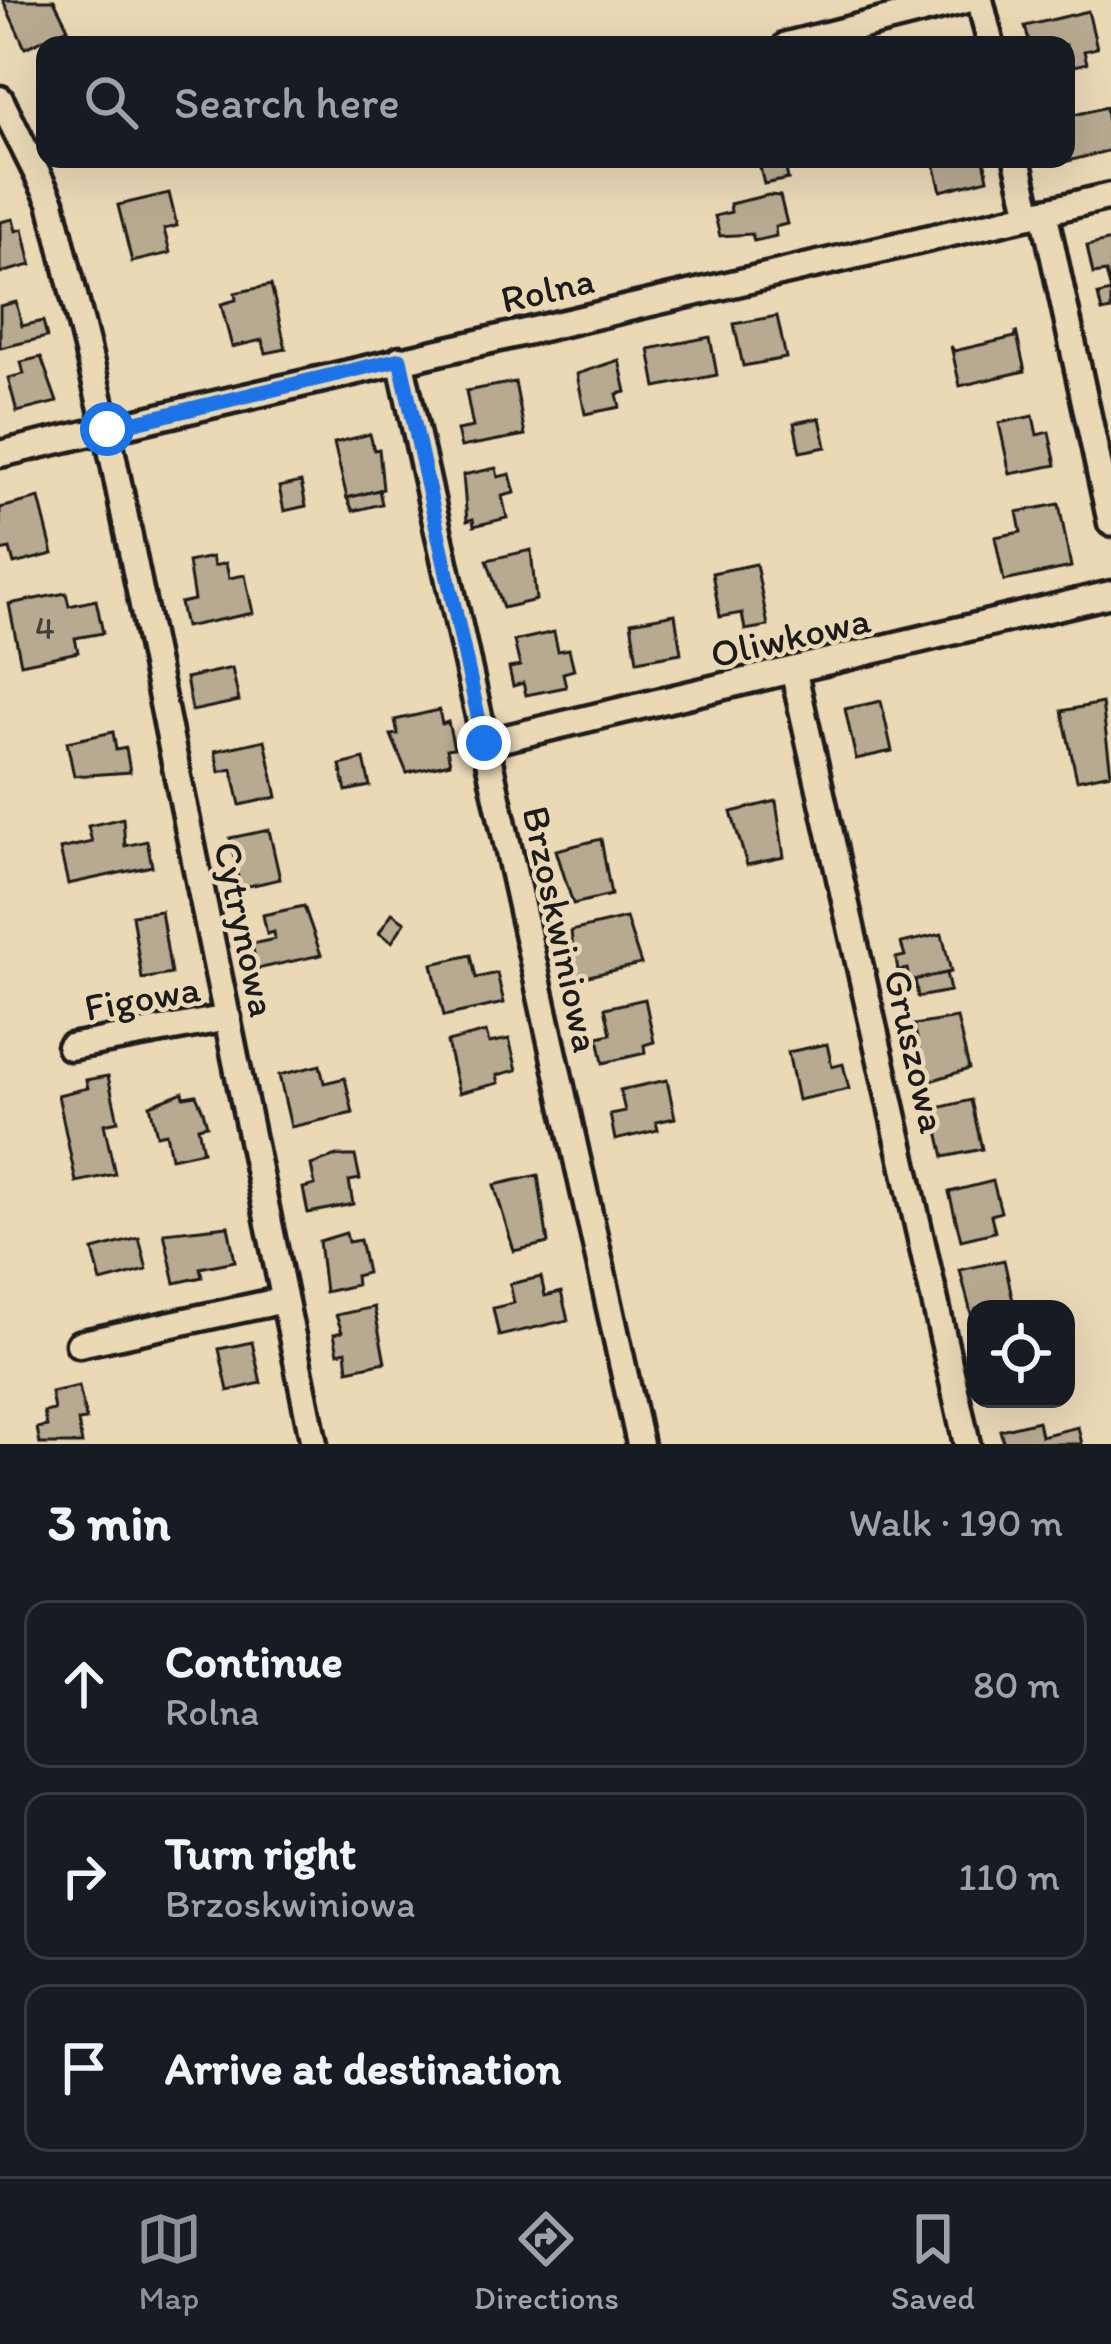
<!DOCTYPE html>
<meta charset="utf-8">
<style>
:root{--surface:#171b24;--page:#242831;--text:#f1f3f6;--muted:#9ea1a6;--line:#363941;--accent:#8c9099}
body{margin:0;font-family:Itim,sans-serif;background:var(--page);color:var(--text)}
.controls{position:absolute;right:36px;bottom:36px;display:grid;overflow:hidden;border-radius:24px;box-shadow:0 12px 48px #0002}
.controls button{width:108px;height:108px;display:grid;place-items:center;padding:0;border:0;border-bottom:3px solid var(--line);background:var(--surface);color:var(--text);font:60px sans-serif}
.stop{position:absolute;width:36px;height:36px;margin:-27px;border:9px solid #1a73e8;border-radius:50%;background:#fff}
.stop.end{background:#1a73e8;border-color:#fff;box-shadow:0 3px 12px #0008}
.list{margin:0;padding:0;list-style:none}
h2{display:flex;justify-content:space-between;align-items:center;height:156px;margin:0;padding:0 48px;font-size:51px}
h2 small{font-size:39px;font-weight:400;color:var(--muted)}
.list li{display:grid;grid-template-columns:78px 1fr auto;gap:36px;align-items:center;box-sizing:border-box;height:168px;margin:0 24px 24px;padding:0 24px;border:3px solid var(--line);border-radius:24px}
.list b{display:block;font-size:45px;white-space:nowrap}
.list p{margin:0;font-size:39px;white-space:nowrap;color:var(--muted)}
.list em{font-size:39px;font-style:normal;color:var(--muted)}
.icon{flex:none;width:66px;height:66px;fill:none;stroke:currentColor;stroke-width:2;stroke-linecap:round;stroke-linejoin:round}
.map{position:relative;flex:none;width:1111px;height:1444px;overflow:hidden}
.search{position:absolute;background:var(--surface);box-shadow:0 12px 48px #0002;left:36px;right:36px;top:36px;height:132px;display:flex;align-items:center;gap:30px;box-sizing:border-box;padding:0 42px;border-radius:24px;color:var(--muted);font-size:45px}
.sheet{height:732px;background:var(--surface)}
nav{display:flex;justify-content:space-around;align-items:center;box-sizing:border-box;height:168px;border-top:3px solid var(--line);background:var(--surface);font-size:33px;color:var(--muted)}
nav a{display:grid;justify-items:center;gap:6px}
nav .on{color:var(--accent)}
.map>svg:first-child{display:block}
.building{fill:#b8aa90;stroke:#1c1c1c;stroke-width:3}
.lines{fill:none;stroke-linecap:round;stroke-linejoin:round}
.street-casing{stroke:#1c1c1c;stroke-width:33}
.street{stroke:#ebd9b6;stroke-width:24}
.route{stroke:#1a73e8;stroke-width:15}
.labels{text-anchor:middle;stroke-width:9;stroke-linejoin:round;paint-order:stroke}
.number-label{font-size:33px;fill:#434039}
.street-label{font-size:39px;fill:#1c1c1c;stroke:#ebd9b6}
</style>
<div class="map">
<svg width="1111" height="1444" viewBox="0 0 1111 1444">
<rect width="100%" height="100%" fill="#ebd9b6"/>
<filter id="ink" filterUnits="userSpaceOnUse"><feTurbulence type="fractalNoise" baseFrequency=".00833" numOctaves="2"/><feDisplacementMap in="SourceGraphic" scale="24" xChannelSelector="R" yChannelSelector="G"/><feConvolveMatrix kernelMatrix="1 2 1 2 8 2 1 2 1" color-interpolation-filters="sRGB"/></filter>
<g filter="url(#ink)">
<g class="building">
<path d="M3,0h51l14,28 -43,20z"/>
<path d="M1088,11l9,37 -13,3 3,12 -21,5v-23h-36l-5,-19z"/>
<path d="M1106,107l5,43 -54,14 -1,-5h10v-42z"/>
<path d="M758,159h26l4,20 -24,5z"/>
<path d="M933,159h51l4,20 -47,12z"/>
<path d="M169,193l8,33 -13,3 6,24 -38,9 -14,-57z"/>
<path d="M768,195l12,1 7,28 -12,3 1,9 -22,5 -2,-7 -32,2 -5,-20 16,-4 -1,-8z"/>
<path d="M13,219l3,12 7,-2 8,36 -31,8v-51z"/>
<path d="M1111,240v70l-9,2 -4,-17 13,-3 -5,-20 -13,2 -6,-28z"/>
<path d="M271,285l15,64 -20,4 -4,-13 -30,7 -11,-43 15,-4 -1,-7z"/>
<path d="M16,302l6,24 21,-5 4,16 -47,11v-42z"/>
<path d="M777,316l9,42 -43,8 -9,-42z"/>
<path d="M1016,331l9,40 -65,15 -9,-40 3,5 61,-14z"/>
<path d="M710,337l7,38 -61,12 -7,-38z"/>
<path d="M41,357l16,45 -40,10 -9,-34 16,-4 -3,-12z"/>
<path d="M619,360l7,32 -9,2 3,13 -35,7 -8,-40z"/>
<path d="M515,382l10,53 -64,12 -4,-17 16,-3 -7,-36z"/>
<path d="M1033,416l4,19 12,-3 7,33 -46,9 -11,-51z"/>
<path d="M820,418l6,29 -26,5 -6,-29z"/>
<path d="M370,434l4,16 5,-1 4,40 -36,9 -13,-55z"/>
<path d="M496,468l2,9 12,-3 5,19 -13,3 5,22 -33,8 -1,-7 -6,2 -4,-46z"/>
<path d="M301,482l5,24 -22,5 -5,-24z"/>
<path d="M379,490l3,14 -29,7 -6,-13z"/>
<path d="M39,498l14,56 -39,10 -4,-15 -10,2v-43z"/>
<path d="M1059,504l12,63 -67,14 -9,-44 26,-5 -4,-20z"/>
<path d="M531,550l5,50 -33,8 -16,-48z"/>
<path d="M212,557l2,9 12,-3 3,15 16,-3 8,38 -68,14 -5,-24 14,-3 -6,-38z"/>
<path d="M756,564l12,62 -23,4 -3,-17 -22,4 -8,-44z"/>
<path d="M66,593l3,13 27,-6 7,33 -28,5 3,14 -57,12 -12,-60z"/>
<path d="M675,614l6,39 -44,8 -6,-39z"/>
<path d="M554,632l4,19 11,-2 5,21 -11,3 3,14 -40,8 -3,-12 -10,3 -4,-18 11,-2 -6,-25z"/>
<path d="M232,668l7,33 -47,10 -6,-33z"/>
<path d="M881,701l11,50 -36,8 -11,-50z"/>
<path d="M1102,703l9,70 -34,7 -15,-69z"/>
<path d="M439,710l3,14 6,-2 6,26 -7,1 3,14 -43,10 -16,-38 7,-1 -3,-14z"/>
<path d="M113,732l3,18 10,-2 4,24 -56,4 -7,-34z"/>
<path d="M265,740l12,57 -37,8 -8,-36 -13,3 -4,-21z"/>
<path d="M364,759l6,27 -24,5 -6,-26z"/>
<path d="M776,801l8,56 -37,8 -16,-53z"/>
<path d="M123,818l2,28 22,-5 5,25 -84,18 -8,-35 32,-7 -4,-16z"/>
<path d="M269,830l11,49 -40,9 -10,-50z"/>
<path d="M601,839l10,56 -38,9 -17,-54z"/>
<path d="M304,906l17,49 -64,14 -5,-25 23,-5 -1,-7 -7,2 -4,-19z"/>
<path d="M161,911l10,63 -29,5 -10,-64z"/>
<path d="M392,913l13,9 -13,20 -13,-9z"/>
<path d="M626,918l15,46 -65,15 -5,-48z"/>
<path d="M942,934l9,38 -41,9 -3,-12 -9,2 -2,-13 9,-2 -4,-13z"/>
<path d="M471,955l5,23 21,-5 7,30 -60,13 -12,-52z"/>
<path d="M946,973l4,18 -32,6 -3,-17z"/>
<path d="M645,999l9,43 -10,3 1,8 -42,10 -5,-26 13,-3 -6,-26z"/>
<path d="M957,1018l12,51 -42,13 -13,-57z"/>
<path d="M486,1032l3,11 20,-4 8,31 -20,5 2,8 -40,10 -12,-51z"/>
<path d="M827,1044l5,23 11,-3 6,25 -51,11 -10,-48z"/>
<path d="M320,1065l4,18 21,-5 8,35 -62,14 -12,-52z"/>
<path d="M108,1076l10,45 -14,3 11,50 -39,8 -18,-87 30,-7 -2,-8z"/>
<path d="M667,1080l8,38 -19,4 2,8 -43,10 -5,-26 15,-3 -5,-21z"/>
<path d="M183,1092l1,5 12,-2 7,16 4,14 -9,2 5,24 -32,7 -5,-25 -9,2 -7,-30z"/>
<path d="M971,1100l11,49 -38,8 -11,-48z"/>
<path d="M336,1156h19l5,23 -11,2 4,23 -45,9 -5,-25 12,-3 -4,-20z"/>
<path d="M538,1175l10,68 -34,8 -20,-66z"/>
<path d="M993,1181l8,31 -10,3 4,17 -34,8 -12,-48z"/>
<path d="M228,1226l7,35 -35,7 2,9 -27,6 -11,-50z"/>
<path d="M346,1233l2,9 12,-2 7,33 -12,3 1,9 -31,7 -6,-51z"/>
<path d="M139,1238l8,32 -46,12 -8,-32z"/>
<path d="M1004,1260l9,41 -9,2 1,6h-29l-3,12 -13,-51z"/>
<path d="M541,1277l4,19 16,-4 7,28 -69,16 -6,-28 21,-5 -4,-19z"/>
<path d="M374,1307l11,55 -37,8 -2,-19 -8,2 -4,-19 8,-2 -6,-17z"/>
<path d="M252,1342l9,41 -33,8 -9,-42z"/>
<path d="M79,1386l7,34 -8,1 4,23h-42l-3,-16 10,-2 -3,-14 10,-2 -3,-18z"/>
<path d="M1038,1421l3,15 37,-9 4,17h-78l-4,-14z"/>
</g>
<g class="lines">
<g class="street-casing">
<g id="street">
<path d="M980,0l11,45"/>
<path d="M787,45l179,-45"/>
<path d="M0,99l51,103 56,227 207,1015"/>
<path d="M1017,159l13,56"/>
<path d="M1044,211l67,312"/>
<path d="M400,359l240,1085"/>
<path d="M0,454l1111,-258"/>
<path d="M794,673l173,771"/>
<path d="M485,743l626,-149"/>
<path d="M70,1047l158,-29"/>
<path d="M79,1344l205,-44"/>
</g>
</g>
<use href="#street" class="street"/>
</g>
</g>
<g class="lines" filter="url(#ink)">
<path class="route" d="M107,429l293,-70 84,384"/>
</g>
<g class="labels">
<g class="number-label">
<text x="45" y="639">4</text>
</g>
<g class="street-label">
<text transform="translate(547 289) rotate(-13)" y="14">Rolna</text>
<text transform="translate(790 636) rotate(-13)" y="14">Oliwkowa</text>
<text transform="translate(246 929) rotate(78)" y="14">Cytrynowa</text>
<text transform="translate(562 929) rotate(78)" y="14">Brzoskwiniowa</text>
<text transform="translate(142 997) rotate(-10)" y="14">Figowa</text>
<text transform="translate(916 1051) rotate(77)" y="14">Gruszowa</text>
</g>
</g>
</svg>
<div class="controls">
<button><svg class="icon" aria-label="locate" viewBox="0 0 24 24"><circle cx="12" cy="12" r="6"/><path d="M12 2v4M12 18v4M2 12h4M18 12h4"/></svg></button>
</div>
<div class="stop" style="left:107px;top:429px"></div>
<div class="stop end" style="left:484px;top:743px"></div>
<div class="search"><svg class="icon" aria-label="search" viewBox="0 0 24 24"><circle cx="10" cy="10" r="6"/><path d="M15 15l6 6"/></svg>Search here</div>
</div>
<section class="sheet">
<h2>3 min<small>Walk · 190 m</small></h2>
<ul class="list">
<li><svg class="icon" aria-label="ahead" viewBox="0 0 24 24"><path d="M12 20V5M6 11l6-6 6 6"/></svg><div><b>Continue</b><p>Rolna</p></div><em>80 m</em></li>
<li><svg class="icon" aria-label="right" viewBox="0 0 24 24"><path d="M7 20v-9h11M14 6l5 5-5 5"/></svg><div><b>Turn right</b><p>Brzoskwiniowa</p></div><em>110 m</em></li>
<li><svg class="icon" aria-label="arrive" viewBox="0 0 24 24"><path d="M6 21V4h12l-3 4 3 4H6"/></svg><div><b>Arrive at destination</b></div></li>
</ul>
</section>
<nav>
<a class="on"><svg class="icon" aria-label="map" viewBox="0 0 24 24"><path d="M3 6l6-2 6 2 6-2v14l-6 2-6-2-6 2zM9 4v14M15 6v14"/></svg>Map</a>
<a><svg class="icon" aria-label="directions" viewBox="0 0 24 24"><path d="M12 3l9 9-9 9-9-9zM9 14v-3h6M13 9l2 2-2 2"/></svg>Directions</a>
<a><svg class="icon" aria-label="saved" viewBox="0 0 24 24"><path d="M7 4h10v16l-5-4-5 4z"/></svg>Saved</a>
</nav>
